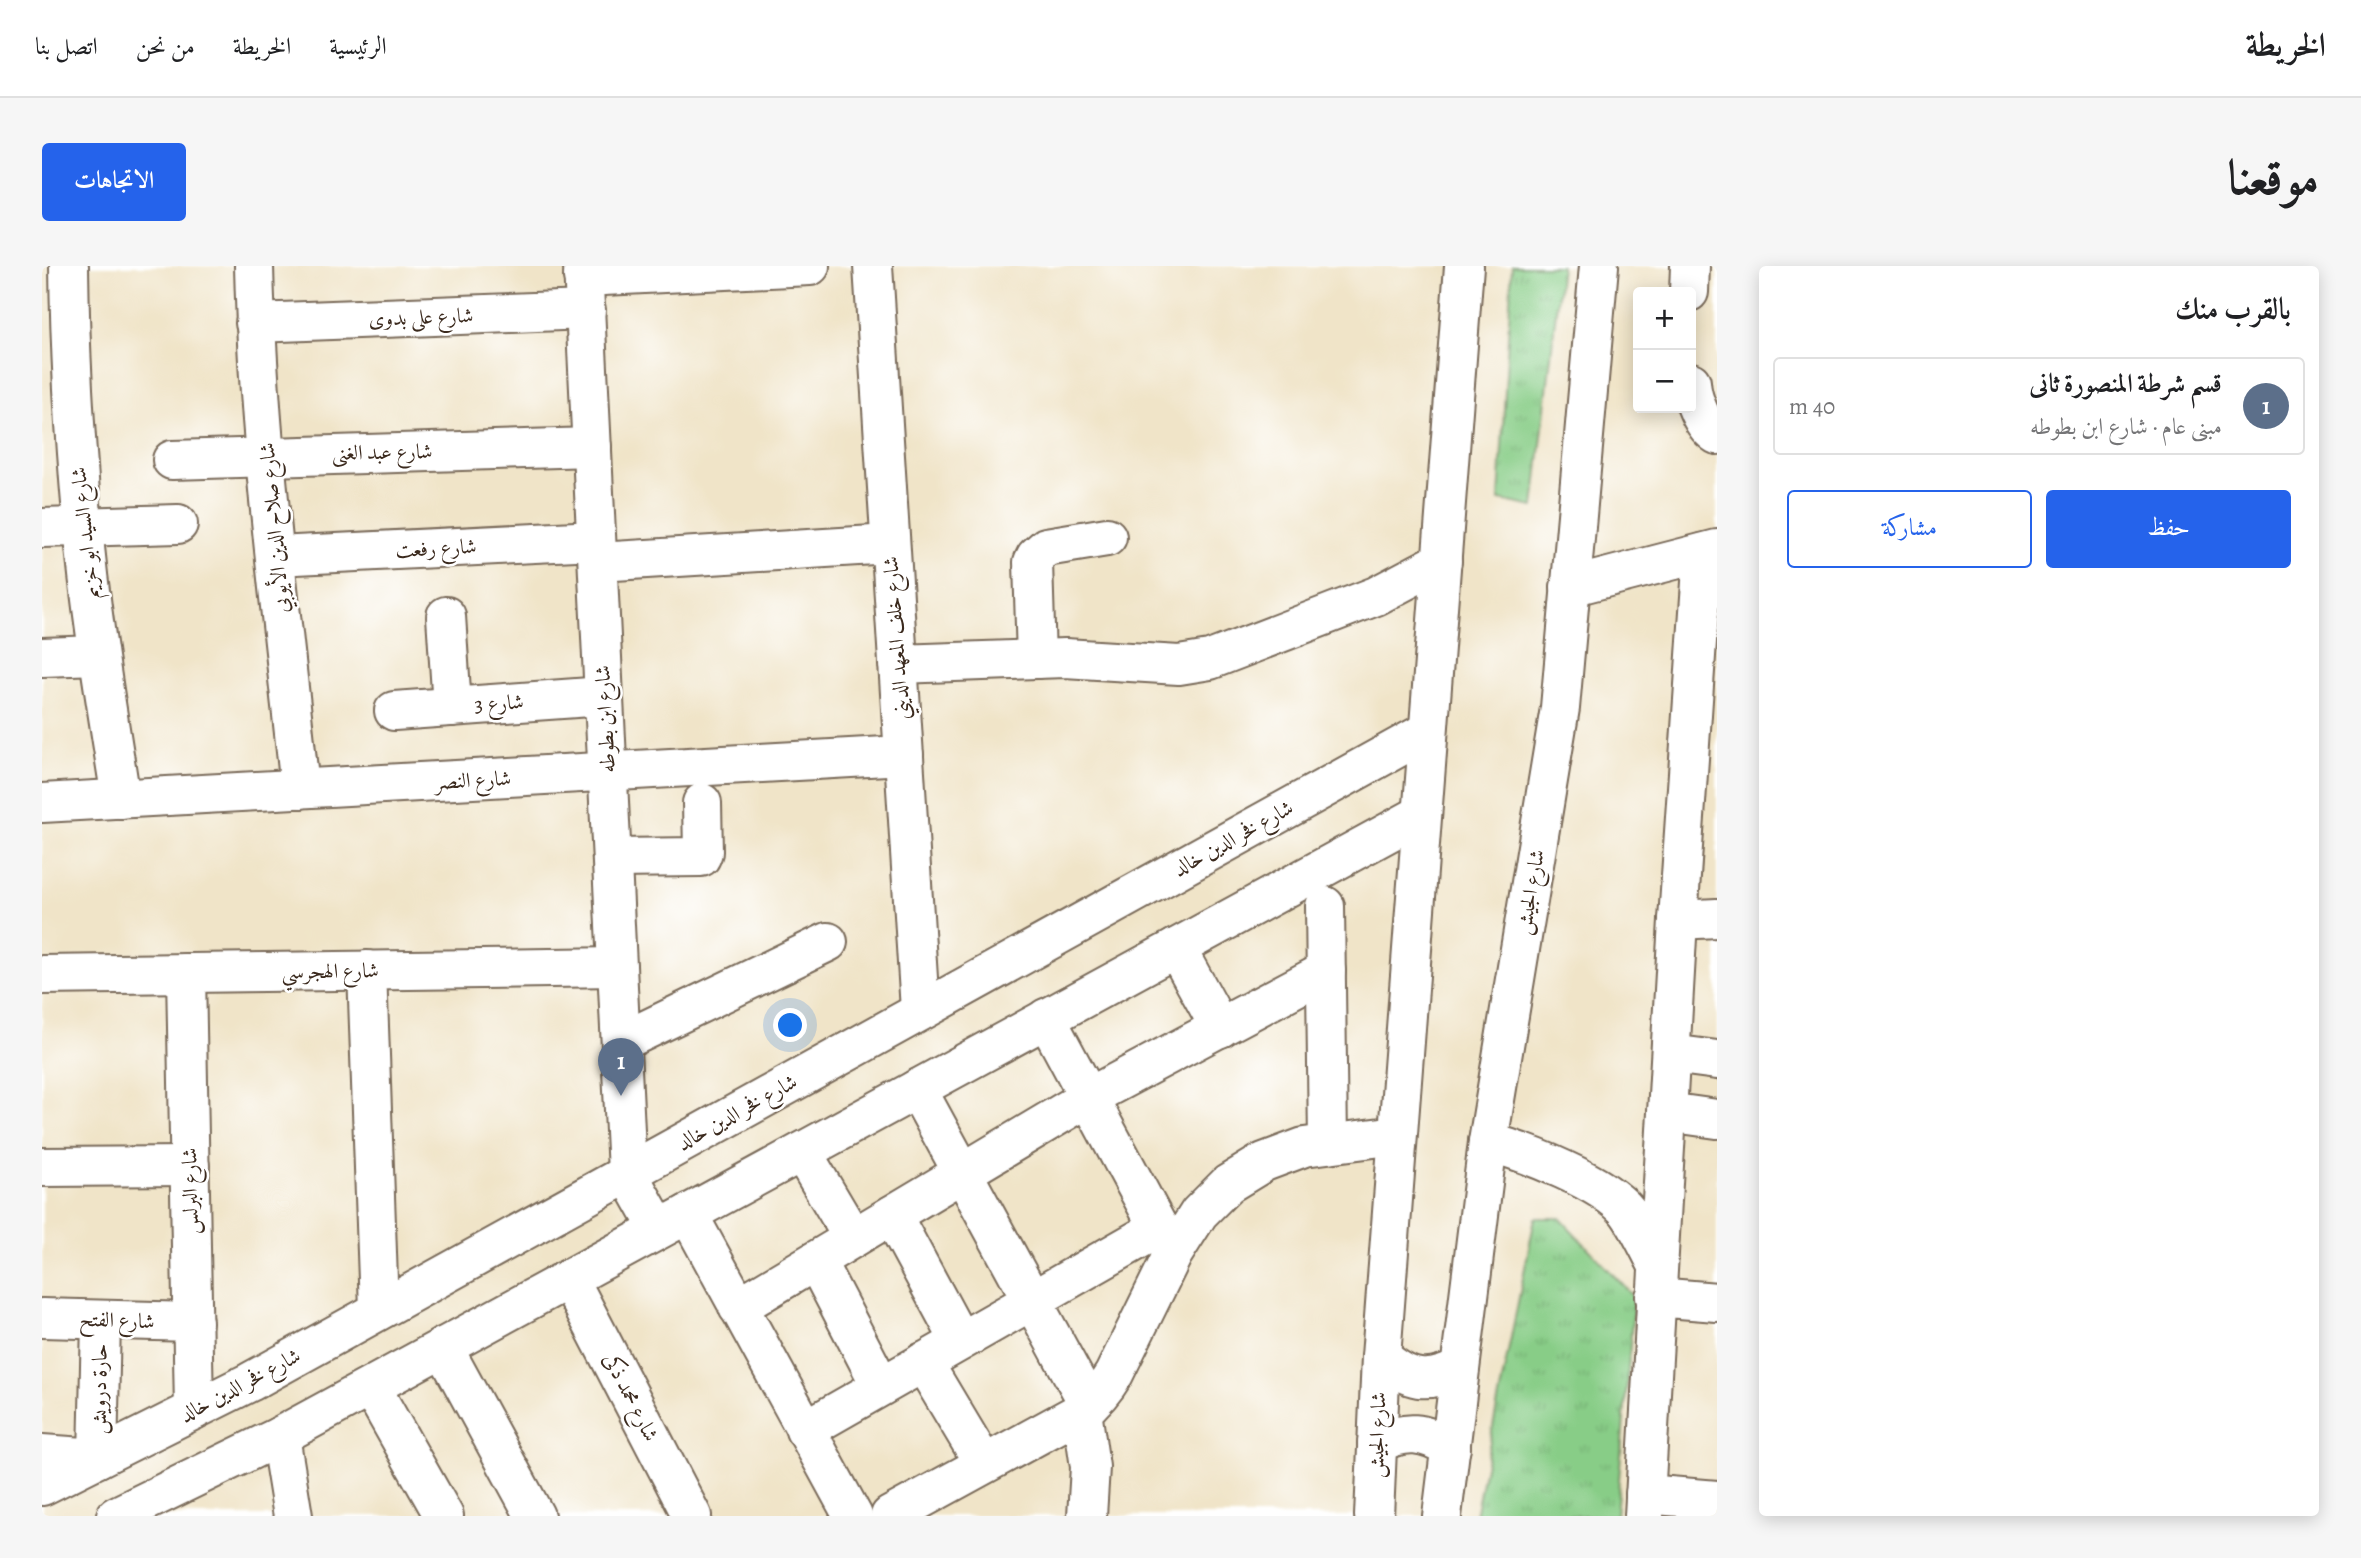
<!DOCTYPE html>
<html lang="ar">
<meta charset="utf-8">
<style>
:root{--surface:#fff;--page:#f6f6f6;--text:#202124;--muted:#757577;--line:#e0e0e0;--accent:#2563eb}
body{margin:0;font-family:Alegreya,Amiri,serif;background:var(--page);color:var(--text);direction:rtl}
.controls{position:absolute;right:21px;top:21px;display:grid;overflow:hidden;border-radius:7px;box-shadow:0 4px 18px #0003}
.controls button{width:63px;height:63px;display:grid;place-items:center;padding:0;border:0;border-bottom:2px solid var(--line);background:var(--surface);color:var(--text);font:35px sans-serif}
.you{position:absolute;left:749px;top:760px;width:24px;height:24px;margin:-18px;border:5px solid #fff;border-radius:50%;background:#1a73e8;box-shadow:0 0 0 10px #1a73e833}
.badge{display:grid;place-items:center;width:46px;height:46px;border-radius:50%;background:var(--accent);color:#fff;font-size:23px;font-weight:700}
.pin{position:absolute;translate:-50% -58px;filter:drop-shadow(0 2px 4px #0008)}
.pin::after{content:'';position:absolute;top:37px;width:24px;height:21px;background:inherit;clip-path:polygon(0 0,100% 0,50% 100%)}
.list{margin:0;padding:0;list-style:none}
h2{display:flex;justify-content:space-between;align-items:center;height:91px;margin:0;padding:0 28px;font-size:30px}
h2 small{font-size:23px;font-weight:400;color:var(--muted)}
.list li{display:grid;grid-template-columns:46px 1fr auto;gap:21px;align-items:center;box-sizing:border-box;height:98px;margin:0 14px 14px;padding:0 14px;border:2px solid var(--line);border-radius:7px}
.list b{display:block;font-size:26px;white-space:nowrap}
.list p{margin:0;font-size:23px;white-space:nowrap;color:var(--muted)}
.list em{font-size:23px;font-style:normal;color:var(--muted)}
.actions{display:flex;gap:14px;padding:21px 28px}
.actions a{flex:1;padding:16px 0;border:2px solid var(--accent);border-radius:7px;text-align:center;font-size:24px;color:var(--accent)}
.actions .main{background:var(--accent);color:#fff}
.map{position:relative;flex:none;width:1675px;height:1250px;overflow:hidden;direction:ltr;border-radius:7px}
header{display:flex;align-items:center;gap:42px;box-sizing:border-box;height:98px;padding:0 35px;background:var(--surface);border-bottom:2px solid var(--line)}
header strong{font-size:33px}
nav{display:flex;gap:38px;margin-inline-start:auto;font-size:24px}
.intro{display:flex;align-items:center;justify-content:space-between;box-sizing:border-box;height:168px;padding:0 42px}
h1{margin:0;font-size:49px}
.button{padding:18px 32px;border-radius:7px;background:var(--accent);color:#fff;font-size:24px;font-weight:700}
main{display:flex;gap:42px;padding:0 42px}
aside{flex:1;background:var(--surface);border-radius:7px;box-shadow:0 4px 18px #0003}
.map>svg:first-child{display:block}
.park{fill:url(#park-tufts);stroke:#627c52;stroke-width:2}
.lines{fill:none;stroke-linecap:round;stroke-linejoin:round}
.minor-casing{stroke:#7a6b5a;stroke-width:42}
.major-casing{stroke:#7a6b5a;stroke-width:42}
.minor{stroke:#fff;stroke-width:38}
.major{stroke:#fff;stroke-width:38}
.labels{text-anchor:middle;stroke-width:5;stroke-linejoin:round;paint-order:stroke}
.street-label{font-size:21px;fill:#3b2a1e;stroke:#fff}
</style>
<header>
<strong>الخريطة</strong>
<nav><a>الرئيسية</a><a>الخريطة</a><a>من نحن</a><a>اتصل بنا</a></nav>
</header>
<div class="intro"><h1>موقعنا</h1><a class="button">الاتجاهات</a></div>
<main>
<aside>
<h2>بالقرب منك<small></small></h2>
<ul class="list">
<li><span class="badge" style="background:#5c6f8a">1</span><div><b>قسم شرطة المنصورة ثانى</b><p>مبنى عام · شارع ابن بطوطه</p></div><em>40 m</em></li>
</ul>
<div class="actions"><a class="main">حفظ</a><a>مشاركة</a></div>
</aside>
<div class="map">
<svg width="1675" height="1250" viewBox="0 0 1675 1250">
<defs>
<pattern id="park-tufts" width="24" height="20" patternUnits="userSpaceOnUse" patternTransform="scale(1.75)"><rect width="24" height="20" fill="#88cd87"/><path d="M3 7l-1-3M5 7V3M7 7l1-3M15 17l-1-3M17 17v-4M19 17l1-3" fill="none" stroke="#76b074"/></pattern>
</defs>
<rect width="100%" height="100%" fill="#fff"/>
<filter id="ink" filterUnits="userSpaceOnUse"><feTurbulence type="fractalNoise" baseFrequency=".0143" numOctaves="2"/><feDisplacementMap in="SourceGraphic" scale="14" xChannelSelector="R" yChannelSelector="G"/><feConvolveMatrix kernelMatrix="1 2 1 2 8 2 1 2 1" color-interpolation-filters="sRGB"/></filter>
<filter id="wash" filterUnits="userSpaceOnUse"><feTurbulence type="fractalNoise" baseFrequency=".00686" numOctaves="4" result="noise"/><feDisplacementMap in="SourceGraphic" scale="28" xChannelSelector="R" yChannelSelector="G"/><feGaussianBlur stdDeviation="1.57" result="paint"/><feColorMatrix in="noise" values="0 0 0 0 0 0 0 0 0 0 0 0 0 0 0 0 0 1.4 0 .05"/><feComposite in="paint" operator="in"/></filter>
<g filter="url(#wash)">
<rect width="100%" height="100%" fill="#f0e4c8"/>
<g class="park">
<path d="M1470,0h49l-27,241 -35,-7z"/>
<path d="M1493,952h25l74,79 -18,219h-141z"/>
</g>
</g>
<g filter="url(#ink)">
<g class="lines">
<g class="minor-casing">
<g id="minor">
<path d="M27,0c1,87 6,173 14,260 8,91 24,182 38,273"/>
<path d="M212,0c4,175 28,350 46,523"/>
<path d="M541,0l44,906"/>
<path d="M831,0l47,744"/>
<path d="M541,11l227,-11"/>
<path d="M213,57l331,-13"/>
<path d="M130,194l420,-13"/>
<path d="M0,262l136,-4"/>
<path d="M234,290l320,-16"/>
<path d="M556,296l292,-18"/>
<path d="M1528,321l147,-38"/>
<path d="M404,350l6,91"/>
<path d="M0,391l56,-2"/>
<path d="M994,393l-3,-97 3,-6 10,-9 61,-10"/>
<path d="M856,398l167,-6 114,7 31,-5 166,-64 66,-35"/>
<path d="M352,445l210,-15"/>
<path d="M0,537l862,-48"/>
<path d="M570,592l89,-1 2,-5 -1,-49"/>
<path d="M1283,640l3,237"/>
<path d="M1636,654l39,-2"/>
<path d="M1134,682l44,80"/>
<path d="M325,704l12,339"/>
<path d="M144,707l8,437"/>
<path d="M0,709l575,-8"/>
<path d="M1004,752l125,233"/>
<path d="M579,776l207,-100"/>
<path d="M1629,788l46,6"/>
<path d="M875,823l172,316"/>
<path d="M1625,846l50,7"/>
<path d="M760,886l51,86"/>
<path d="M0,901l148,-1"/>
<path d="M646,948l165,302"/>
<path d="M850,949l68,126"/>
<path d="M774,995l65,125"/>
<path d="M527,1013l123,237"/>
<path d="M1613,1031l62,5"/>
<path d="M696,1041l351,-210 237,-126"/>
<path d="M0,1052l151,4"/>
<path d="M401,1081l92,169"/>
<path d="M881,1096l61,102"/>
<path d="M329,1121l73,129"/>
<path d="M1040,1145l8,56 -3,49"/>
<path d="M763,1164l354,-202"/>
<path d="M238,1170l13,80"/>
<path d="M0,1188l56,4 3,-138"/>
<path d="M1603,1228l72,6"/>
<path d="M848,1250l192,-105c14,-11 23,-22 32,-37l59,-120 26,-41 29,-29 36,-22 40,-15 93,-12"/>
<path d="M1602,1250l34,-596 25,-367"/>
</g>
</g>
<g class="major-casing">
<g id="major">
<path d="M1647,26l1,-26"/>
<path d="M1649,116c1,17 11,44 26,53"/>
<path d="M1446,876c37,10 116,40 140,70 11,15 20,35 29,52"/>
<path d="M585,906l32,57"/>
<path d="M1339,1091c28,24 46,28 79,11"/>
<path d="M1335,1177c30,-13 46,-12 74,5"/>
<path d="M0,1220l208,-104 1178,-651"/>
<path d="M74,1250l164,-80 1142,-622"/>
<path d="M1332,1250l7,-159 83,-1091"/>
<path d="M1400,1250l46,-374 72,-434 39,-442"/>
</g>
</g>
<use href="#minor" class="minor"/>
<use href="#major" class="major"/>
</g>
</g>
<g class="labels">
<g class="street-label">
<text transform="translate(379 51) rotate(-2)" y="7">شارع على بدوى</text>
<text transform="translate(340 186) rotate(-1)" y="7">شارع عبد الغنى</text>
<text transform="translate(232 262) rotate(-95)" y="7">شارع صلاح الدين الأيوبي</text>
<text transform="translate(43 267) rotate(-96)" y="7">شارع السيد ابو خزيم</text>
<text transform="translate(394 282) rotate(-3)" y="7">شارع رفعت</text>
<text transform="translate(854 372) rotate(-94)" y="7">شارع خلف المعهد الديني</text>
<text transform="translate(457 437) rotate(-4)" y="7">شارع 3</text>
<text transform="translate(563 453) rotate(-93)" y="7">شارع ابن بطوطه</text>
<text transform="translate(431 514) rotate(-3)" y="7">شارع النصر</text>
<text transform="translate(1191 572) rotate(-29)" y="7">شارع فخر الدين خالد</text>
<text transform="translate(1488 626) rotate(-80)" y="7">شارع الجيش</text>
<text transform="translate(288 705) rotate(-1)" y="7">شارع الهجرسي</text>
<text transform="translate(695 846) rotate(-29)" y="7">شارع فخر الدين خالد</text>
<text transform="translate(148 925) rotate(-91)" y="7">شارع البرلس</text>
<text transform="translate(75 1054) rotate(2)" y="7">شارع الفتح</text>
<text transform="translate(198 1119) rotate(-28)" y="7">شارع فخر الدين خالد</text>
<text transform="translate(57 1123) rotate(-89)" y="7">حارة درويش</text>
<text transform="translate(589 1131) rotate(63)" y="7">شارع محمد ذكى</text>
<text transform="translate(1335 1169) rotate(-88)" y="7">شارع الجيش</text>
</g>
</g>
</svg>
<div class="controls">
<button>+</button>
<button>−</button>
</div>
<div class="you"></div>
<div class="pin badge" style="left:579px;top:830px;background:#5c6f8a">1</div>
</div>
</main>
